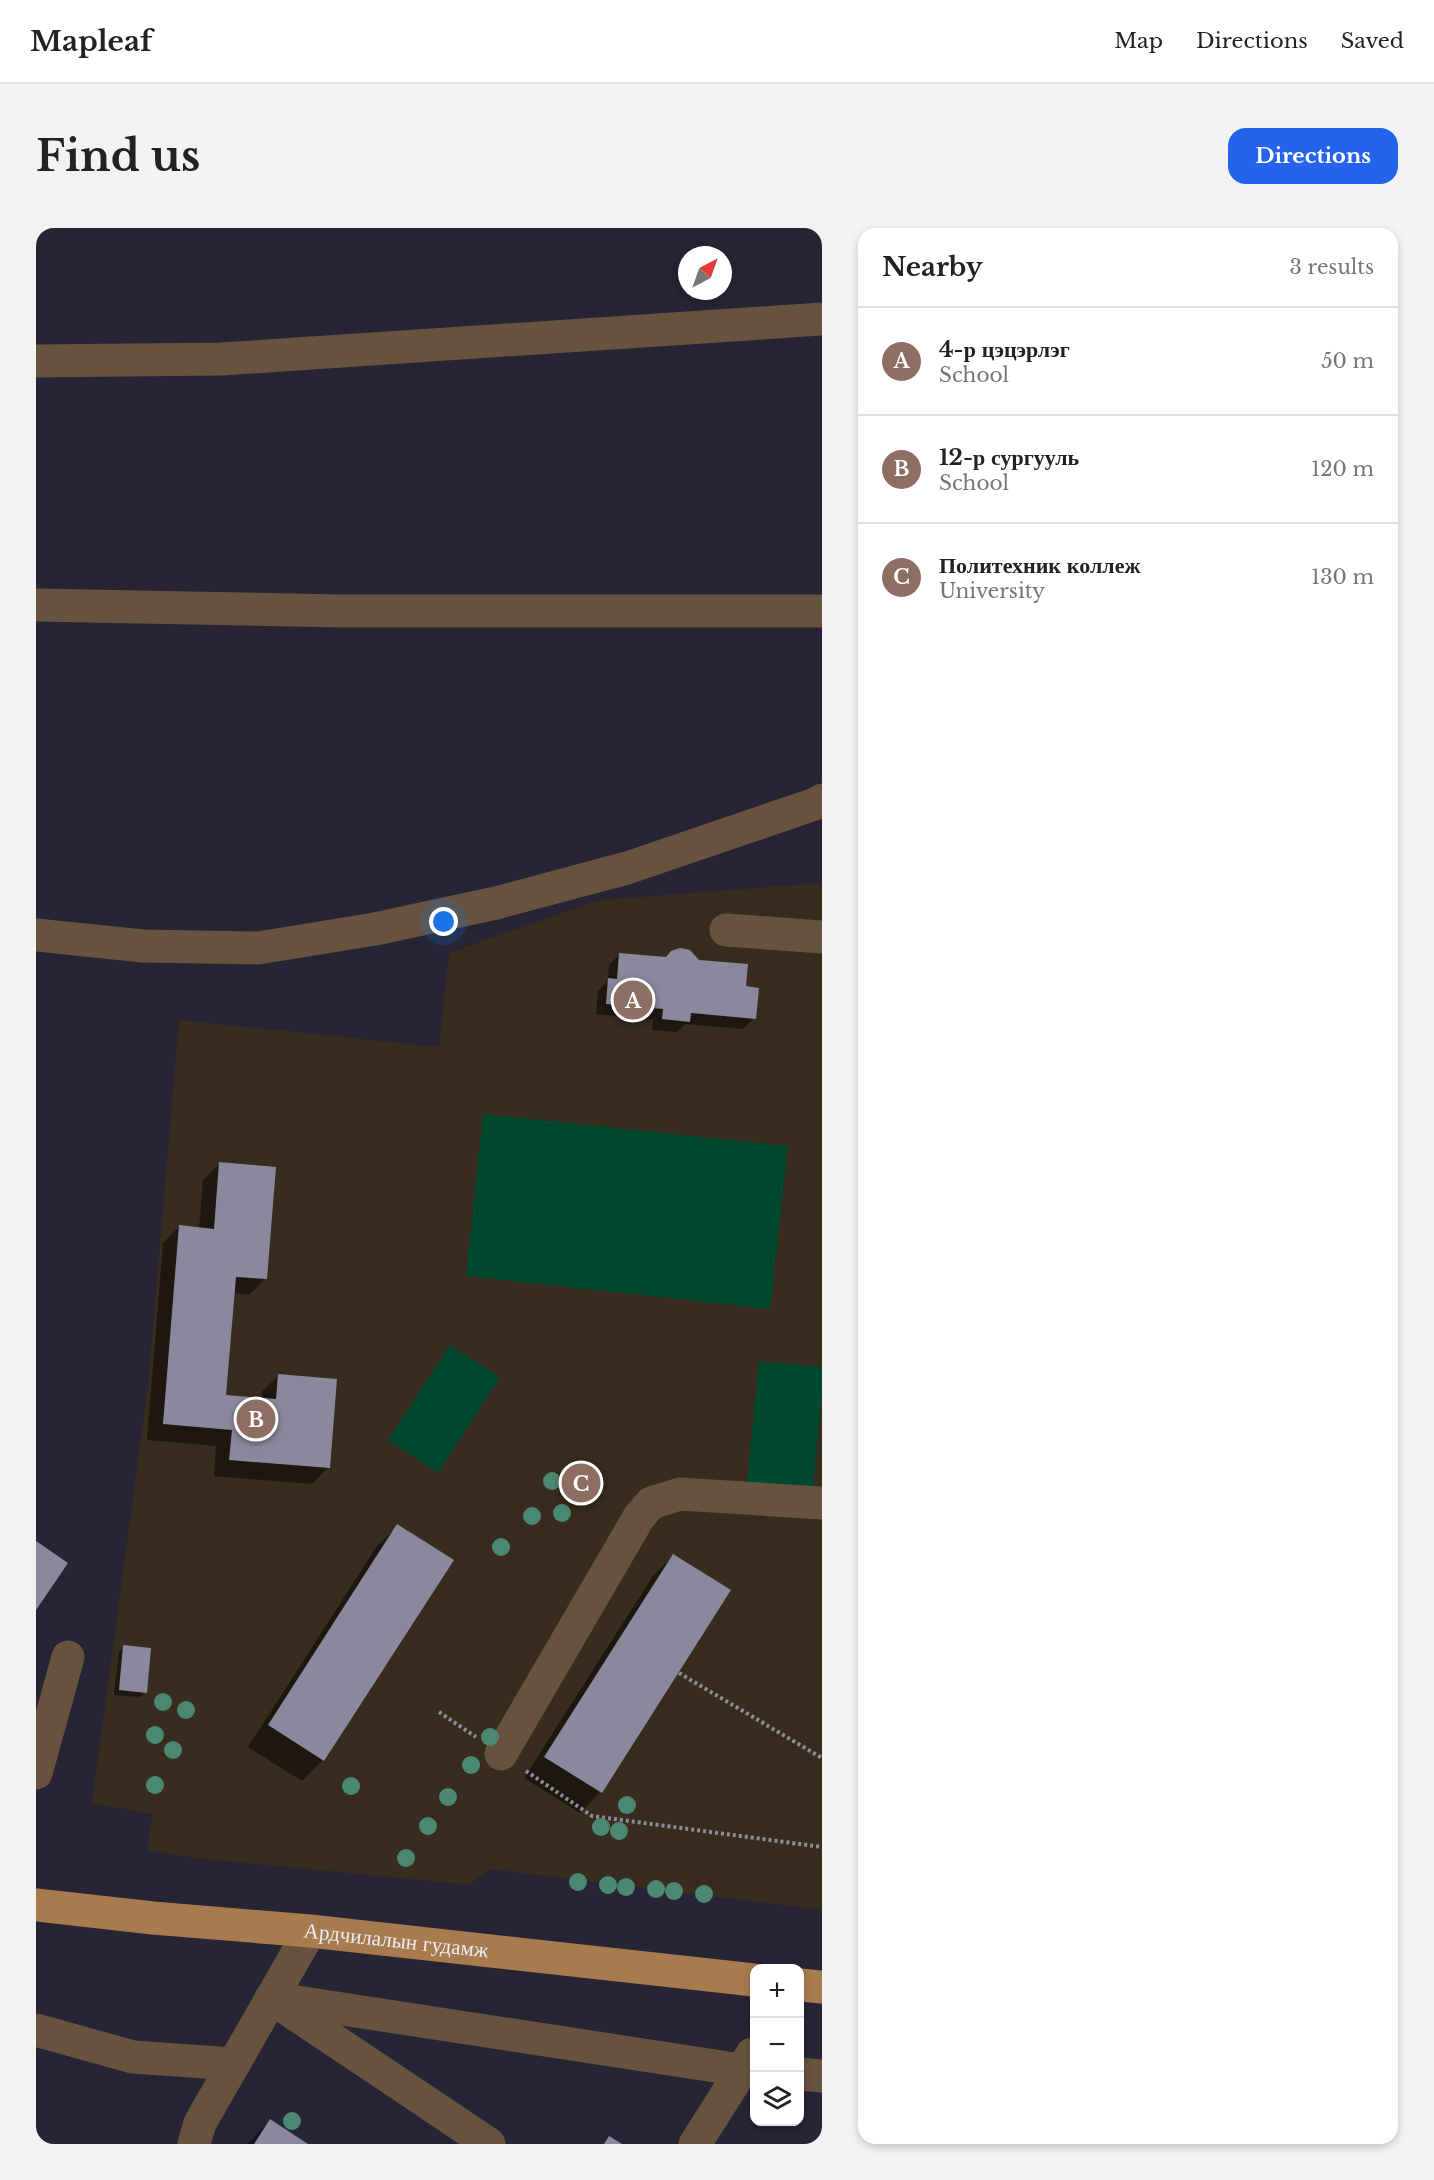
<!DOCTYPE html>
<meta charset="utf-8">
<style>
:root{--surface:#fff;--page:#f2f2f2;--text:#222;--muted:#767676;--line:#e0e0e0;--accent:#2563eb}
body{margin:0;font-family:"Libre Baskerville",serif;background:var(--page);color:var(--text)}
.controls{position:absolute;right:18px;bottom:18px;display:grid;overflow:hidden;border-radius:12px;box-shadow:0 3px 9px #0003}
.controls button{width:54px;height:54px;display:grid;place-items:center;padding:0;border:0;border-bottom:2px solid var(--line);background:var(--surface);color:var(--text);font:30px sans-serif}
.compass{position:absolute;left:642px;top:18px;width:54px;height:54px;border-radius:50%;background:var(--surface);box-shadow:0 3px 9px #0003;rotate:41deg}
.you{position:absolute;left:408px;top:694px;width:21px;height:21px;margin:-15px;border:4px solid #fff;border-radius:50%;background:#1a73e8;box-shadow:0 0 0 9px #1a73e833}
.badge{display:grid;place-items:center;width:39px;height:39px;border-radius:50%;background:var(--accent);color:#fff;font-size:20px;font-weight:700}
.pin{position:absolute;translate:-50% -50%;border:3px solid #fff;box-shadow:0 2px 6px #0006}
.list{margin:0;padding:0;list-style:none}
h2{display:flex;justify-content:space-between;align-items:center;height:78px;margin:0;padding:0 24px;font-size:26px}
h2 small{font-size:20px;font-weight:400;color:var(--muted)}
.list li{display:grid;grid-template-columns:39px 1fr auto;gap:18px;align-items:center;box-sizing:border-box;height:108px;padding:0 24px;border-top:2px solid var(--line)}
.list b{display:block;font-size:22px;white-space:nowrap}
.list p{margin:0;font-size:20px;white-space:nowrap;color:var(--muted)}
.list em{font-size:20px;font-style:normal;color:var(--muted)}
.icon{flex:none;width:33px;height:33px;fill:none;stroke:currentColor;stroke-width:2;stroke-linecap:round;stroke-linejoin:round}
.map{position:relative;flex:none;width:786px;height:1916px;overflow:hidden;border-radius:18px}
header{display:flex;align-items:center;gap:36px;box-sizing:border-box;height:84px;padding:0 30px;background:var(--surface);border-bottom:2px solid var(--line)}
header strong{font-size:28px}
nav{display:flex;gap:33px;margin-inline-start:auto;font-size:21px}
.intro{display:flex;align-items:center;justify-content:space-between;box-sizing:border-box;height:144px;padding:0 36px}
h1{margin:0;font-size:42px}
.button{padding:15px 27px;border-radius:18px;background:var(--accent);color:#fff;font-size:21px;font-weight:700}
main{display:flex;gap:36px;padding:0 36px}
aside{flex:1;background:var(--surface);border-radius:18px;box-shadow:0 3px 9px #0003}
.map>svg:first-child{display:block}
.education{fill:#372c1d}
.green{fill:#004930}
.shadow{fill:#0007}
.building{fill:#8a889c}
.lines{fill:none;stroke-linecap:round;stroke-linejoin:round}
.path{stroke:#8d8c9b;stroke-width:4;stroke-dasharray:3 3;stroke-linecap:butt}
.minor{stroke:#67523d;stroke-width:33}
.major{stroke:#a87b4e;stroke-width:33}
.tree{fill:#4b8874}
.labels{text-anchor:middle;stroke-width:6;stroke-linejoin:round;paint-order:stroke}
.street-label{font-size:21px;fill:#ececf8;stroke:#262435}
</style>
<header>
<strong>Mapleaf</strong>
<nav><a>Map</a><a>Directions</a><a>Saved</a></nav>
</header>
<div class="intro"><h1>Find us</h1><a class="button">Directions</a></div>
<main>
<div class="map">
<svg width="786" height="1916" viewBox="0 0 786 1916">
<rect width="100%" height="100%" fill="#262435"/>
<path class="education" d="M786,655v1027l-332,-41 -20,16 -275,-27 -48,-8 5,-36 -60,-11 56,-418 31,-365 260,27 10,-94 150,-53z"/>
<g class="green">
<path d="M447,886l305,32 -18,163 -304,-33z"/>
<path d="M414,1117l50,32 -62,96 -50,-33z"/>
<path d="M723,1133l63,6v23l-9,98 -66,-6z"/>
</g>
<g class="shadow">
<path d="M584,726l78,7 46,27 10,30 -11,11 -58,-5 -8,8 -25,-2 1,-10 -57,-6 2,-23 10,-10 1,-16z"/>
<path d="M184,936l46,114 -17,17 -16,-2 -9,103 37,3 1,-7 16,-16 50,91 -16,17 -98,-8 2,-30 -69,-6 16,-197 16,-16 20,2 4,-49z"/>
<path d="M362,1298l54,34 -129,200 -21,21 -54,-34 129,-201z"/>
<path d="M637,1328l56,35 -129,201 -20,21 -56,-35 129,-202z"/>
<path d="M88,1419l21,45 -5,5 -26,-2 5,-43z"/>
<path d="M234,1893l35,23h-58z"/>
</g>
<g class="building">
<path d="M644,720l10,2 9,10 49,4 -2,22 13,2 -3,31 -65,-6 -1,9 -28,-3 1,-10 -57,-5 2,-26 9,1 2,-26 47,4 5,-6z"/>
<path d="M183,934l57,5 -9,112 -31,-2 -10,118 50,4 2,-25 59,5 -7,89 -101,-8 3,-30 -69,-6 16,-199 35,4z"/>
<path d="M361,1296l57,36 -130,201 -56,-36z"/>
<path d="M0,1313l32,22 -32,47z"/>
<path d="M637,1326l58,36 -129,203 -58,-36z"/>
<path d="M87,1417l28,3 -4,45 -28,-3z"/>
<path d="M234,1891l38,25h-54z"/>
<path d="M573,1908l13,8h-18z"/>
</g>
<g class="lines">
<g class="path">
<path d="M643,1445l143,85"/>
<path d="M403,1484l37,25"/>
<path d="M490,1543l66,45 230,31"/>
</g>
<g class="minor">
<path d="M0,133l186,-2 600,-40"/>
<path d="M0,377l308,6h478"/>
<path d="M690,702l96,7"/>
<path d="M0,707l107,11 115,2 117,-19 121,-26 131,-35 188,-64 7,-4"/>
<path d="M465,1526l138,-237 12,-14 29,-9 142,9"/>
<path d="M0,1545l32,-116"/>
<path d="M235,1770l483,74"/>
<path d="M244,1776l209,140"/>
<path d="M0,1802l97,27 101,7"/>
<path d="M764,1846l22,2"/>
<path d="M158,1916l6,-21 110,-192"/>
<path d="M659,1916l57,-90"/>
</g>
<g class="major">
<path id="s1" d="M0,1677l117,13 157,13 444,49"/>
<path d="M764,1757l22,2"/>
</g>
</g>
<g class="tree">
<circle cx="516" cy="1253" r="9"/>
<circle cx="526" cy="1285" r="9"/>
<circle cx="496" cy="1288" r="9"/>
<circle cx="465" cy="1319" r="9"/>
<circle cx="127" cy="1474" r="9"/>
<circle cx="150" cy="1482" r="9"/>
<circle cx="119" cy="1507" r="9"/>
<circle cx="454" cy="1509" r="9"/>
<circle cx="137" cy="1522" r="9"/>
<circle cx="435" cy="1537" r="9"/>
<circle cx="119" cy="1557" r="9"/>
<circle cx="315" cy="1558" r="9"/>
<circle cx="412" cy="1569" r="9"/>
<circle cx="591" cy="1577" r="9"/>
<circle cx="392" cy="1598" r="9"/>
<circle cx="565" cy="1599" r="9"/>
<circle cx="583" cy="1603" r="9"/>
<circle cx="370" cy="1630" r="9"/>
<circle cx="542" cy="1654" r="9"/>
<circle cx="572" cy="1657" r="9"/>
<circle cx="590" cy="1659" r="9"/>
<circle cx="620" cy="1661" r="9"/>
<circle cx="638" cy="1663" r="9"/>
<circle cx="668" cy="1666" r="9"/>
<circle cx="256" cy="1893" r="9"/>
</g>
<g class="labels">
<g class="street-label">
<text dy="7" stroke="none"><textPath href="#s1" startOffset="362">Ардчилалын гудамж</textPath></text>
</g>
</g>
</svg>
<div class="controls">
<button>+</button>
<button>−</button>
<button><svg class="icon" aria-label="layers" viewBox="0 0 24 24"><path d="M12 4l9 5-9 5-9-5zM3 14l9 5 9-5"/></svg></button>
</div>
<svg class="compass" viewBox="-18 -18 36 36"><path d="M0-13l5 13h-10z" fill="#e53935"/><path d="M0 13l5-13h-10z" fill="#767676"/></svg>
<div class="you"></div>
<div class="pin badge" style="left:597px;top:772px;background:#8d6e63">A</div>
<div class="pin badge" style="left:220px;top:1191px;background:#8d6e63">B</div>
<div class="pin badge" style="left:545px;top:1255px;background:#8d6e63">C</div>
</div>
<aside>
<h2>Nearby<small>3 results</small></h2>
<ul class="list">
<li><span class="badge" style="background:#8d6e63">A</span><div><b>4-р цэцэрлэг</b><p>School</p></div><em>50 m</em></li>
<li><span class="badge" style="background:#8d6e63">B</span><div><b>12-р сургууль</b><p>School</p></div><em>120 m</em></li>
<li><span class="badge" style="background:#8d6e63">C</span><div><b>Политехник коллеж</b><p>University</p></div><em>130 m</em></li>
</ul>
</aside>
</main>
